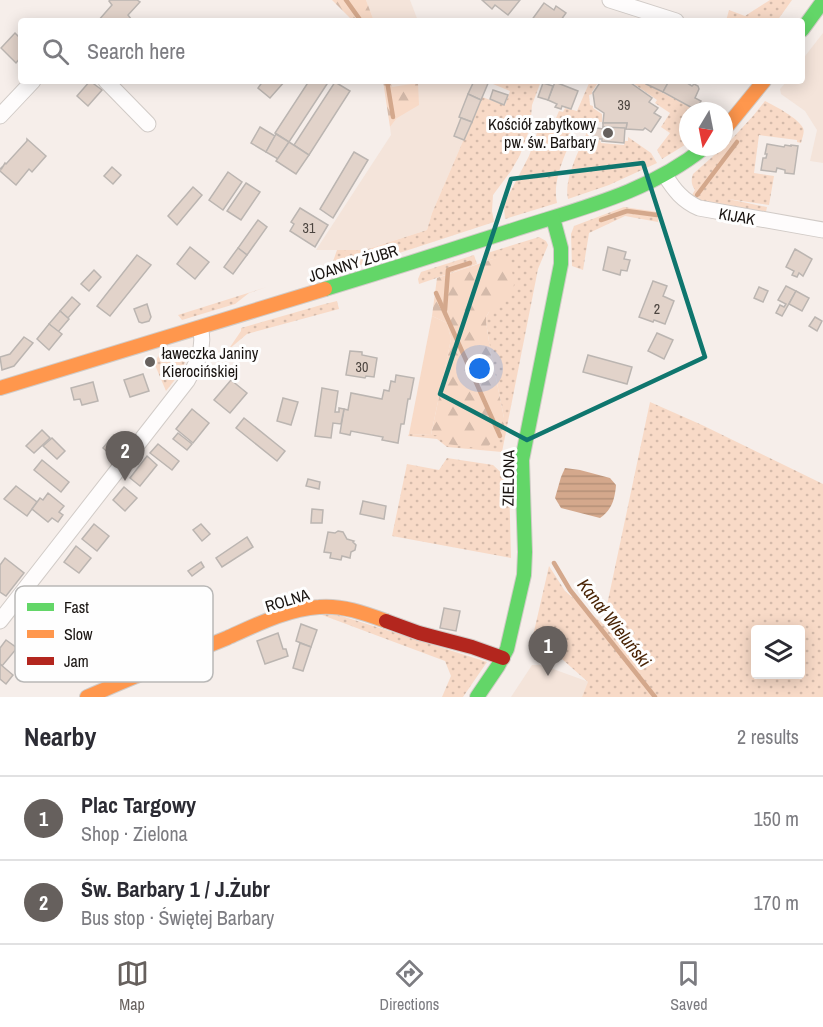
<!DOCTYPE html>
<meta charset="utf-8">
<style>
:root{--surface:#fff;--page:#f7f7f7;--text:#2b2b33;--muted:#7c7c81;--line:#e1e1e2;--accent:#66605d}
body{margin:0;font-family:"Archivo Narrow",sans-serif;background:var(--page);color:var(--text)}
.controls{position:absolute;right:18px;bottom:18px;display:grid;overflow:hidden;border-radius:6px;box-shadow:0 3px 15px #0003}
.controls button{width:54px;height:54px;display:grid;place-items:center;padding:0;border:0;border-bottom:2px solid var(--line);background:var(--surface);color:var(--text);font:30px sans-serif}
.compass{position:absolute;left:679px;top:102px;width:54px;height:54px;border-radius:50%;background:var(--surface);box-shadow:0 3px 15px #0003;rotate:190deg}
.you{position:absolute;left:480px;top:369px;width:21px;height:21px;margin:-15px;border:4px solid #fff;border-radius:50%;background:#1a73e8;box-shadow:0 0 0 9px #1a73e833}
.badge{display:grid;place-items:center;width:39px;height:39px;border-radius:50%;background:var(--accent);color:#fff;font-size:20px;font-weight:700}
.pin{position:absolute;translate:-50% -50px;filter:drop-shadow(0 2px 3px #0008)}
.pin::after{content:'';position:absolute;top:32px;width:21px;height:18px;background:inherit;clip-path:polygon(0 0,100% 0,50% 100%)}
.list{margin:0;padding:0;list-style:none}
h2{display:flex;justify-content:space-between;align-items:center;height:78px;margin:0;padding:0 24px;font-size:26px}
h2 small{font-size:20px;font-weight:400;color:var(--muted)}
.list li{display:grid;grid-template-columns:39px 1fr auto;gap:18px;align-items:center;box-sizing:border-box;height:84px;padding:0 24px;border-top:2px solid var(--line)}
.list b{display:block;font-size:22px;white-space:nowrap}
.list p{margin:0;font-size:20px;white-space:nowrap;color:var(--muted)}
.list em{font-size:20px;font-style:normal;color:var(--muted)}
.icon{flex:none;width:33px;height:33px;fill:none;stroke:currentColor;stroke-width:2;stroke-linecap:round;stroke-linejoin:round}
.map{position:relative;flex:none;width:823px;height:697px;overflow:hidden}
.search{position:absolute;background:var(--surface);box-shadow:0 3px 15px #0003;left:18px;right:18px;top:18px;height:66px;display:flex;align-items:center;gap:15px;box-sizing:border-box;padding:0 21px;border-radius:6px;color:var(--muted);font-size:22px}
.sheet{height:246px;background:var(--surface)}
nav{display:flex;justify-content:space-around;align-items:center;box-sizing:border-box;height:84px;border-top:2px solid var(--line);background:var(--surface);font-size:16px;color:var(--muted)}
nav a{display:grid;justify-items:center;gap:3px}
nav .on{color:var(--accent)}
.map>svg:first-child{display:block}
.built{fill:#f4e4da}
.grass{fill:url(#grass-dots);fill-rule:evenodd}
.forest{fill:url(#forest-firs)}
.green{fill:#f8dac7}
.water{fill:url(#water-rules)}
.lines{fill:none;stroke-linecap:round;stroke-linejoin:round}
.stream{stroke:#d4a88c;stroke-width:4.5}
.building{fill:#e2d3ca;stroke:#bbb5b1;stroke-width:1.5}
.street-casing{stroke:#d1cbc7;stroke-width:17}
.fast-casing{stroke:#d1cbc7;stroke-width:16}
.slow-casing{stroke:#d1cbc7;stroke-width:16}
.jam-casing{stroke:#d1cbc7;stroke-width:16}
.street{stroke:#fefcfc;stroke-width:15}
.fast{stroke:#63d668;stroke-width:14}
.slow{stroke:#ff974d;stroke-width:14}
.jam{stroke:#b3261e;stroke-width:14}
.marked{fill:none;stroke:#0f766e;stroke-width:4.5;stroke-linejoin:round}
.poi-dot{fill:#66605d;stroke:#fefefe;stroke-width:2}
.labels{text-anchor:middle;stroke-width:6;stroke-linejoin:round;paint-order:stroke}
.number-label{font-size:14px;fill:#4b443f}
.poi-label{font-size:16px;fill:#191411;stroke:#fefefe;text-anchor:end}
.street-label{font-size:16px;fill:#191411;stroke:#fefefe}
.water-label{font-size:18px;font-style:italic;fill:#492304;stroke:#fefefe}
.key{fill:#fefefe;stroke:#b9b8b7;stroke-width:1.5}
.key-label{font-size:16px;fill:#191411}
</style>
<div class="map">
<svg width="823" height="697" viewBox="0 0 823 697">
<defs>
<pattern id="grass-dots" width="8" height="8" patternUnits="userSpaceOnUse" patternTransform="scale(1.5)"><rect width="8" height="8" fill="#f8dac7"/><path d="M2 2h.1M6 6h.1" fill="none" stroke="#d4baaa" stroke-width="1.8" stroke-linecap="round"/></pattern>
<pattern id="forest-firs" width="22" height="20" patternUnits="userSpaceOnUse" patternTransform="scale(1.5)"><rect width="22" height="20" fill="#f8dac7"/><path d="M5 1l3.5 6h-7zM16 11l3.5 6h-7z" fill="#d4baaa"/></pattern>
<pattern id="water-rules" width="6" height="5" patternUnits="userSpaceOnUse" patternTransform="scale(1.5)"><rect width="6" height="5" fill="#d4a88c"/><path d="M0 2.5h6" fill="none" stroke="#b59078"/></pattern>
</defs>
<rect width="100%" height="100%" fill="#f6eeea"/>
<g class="built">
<path d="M366,0h44l8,21h-44z"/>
<path d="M823,33v130l-13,-2 7,-31 -12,-19 -24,-17 -1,-5 7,-8h15v-21z"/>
<path d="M390,81h99l-57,132 -5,17 -62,20h-49l75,-115 -1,-8 7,-9z"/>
<path d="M532,665h10l47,17 -7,15h-71z"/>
</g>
<g class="grass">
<path d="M770,0h22l-15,21h-51l3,-11 16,6z"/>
<path d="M489,81h52l-9,24 -1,13 -3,15 -8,22 -9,16 -18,24 -1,16 2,11 -107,35 -44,13 -14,3 8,-23h28l62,-20 5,-17 50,-116 23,8 5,-14 -22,-9z"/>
<path d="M590,81h9l-7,11v2l-3,1 1,10 3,1v2l9,6v8h-5l-1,5 -4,3v7l3,3h5l1,3 23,2 1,-4h3v-4l23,16 6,10 -48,22 -41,14c-5,-22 16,-58 24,-78l-10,-3c-11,24 -31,59 -25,85l-52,16 -1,-11 1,-6 24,-46 11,-32 3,-3 10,4 6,-14 4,1 2,-4 12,3z"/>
<path d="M630,81h10l58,30h-10v32l-26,16 -5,-9 13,-17 -9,-6 9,-14 -15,-10 2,-3z"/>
<path d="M765,101c10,5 33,17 38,27 2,4 -1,10 -2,15l-4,-1v-2l-38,-5 -5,38 20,3 -5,29 -41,-6 39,8 -1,5 -3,1c-17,-3 -60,-6 -71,-18l3,-5c-4,-6 -4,-10 -2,-16l36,-32 24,-26z"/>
<path d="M624,207l34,5v10l-33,-6 -36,17 -6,37 -11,-4 -1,-32 3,-8z"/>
<path d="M539,237l7,4 2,4 -10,24 -36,183 -55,-5 -10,-8 -29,-3 1,-2 28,1 67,-17 -14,-70 -4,-26v-5l3,-5 16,-56 -19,5 -2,-7z"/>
<path d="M474,255l3,9 -58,20 -1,-5 3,-7z"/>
<path d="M267,287l-18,6 -14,11 -53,16 -4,-5z"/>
<path d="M337,301l2,8 -92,25 -19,16 13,-19v-3l80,-23z"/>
<path d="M172,350l10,3 3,9 -4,10 -15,19 -11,-26 4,-12z"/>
<path d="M650,402l52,23 121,59v213h-241l6,-15 -34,-30 -24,-3 19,-83 16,25 38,33zM756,630h44v44h-44z"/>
<path d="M447,458l46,7 16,15 2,78 -119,-22 15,-72 32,6z"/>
<path d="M329,612l158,50 -24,35h-21l9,-21 -6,-15 -123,-46z"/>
</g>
<g class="forest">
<path d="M332,0h34l8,21h-21z"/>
<path d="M383,81h7l2,6 26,-4 1,22 -22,13 -7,9z"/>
<path d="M505,255l4,5 3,11 2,14 -4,8 -21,19 -3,5v5l4,26 14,70v10l-18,21 -40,-5 -9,-9h-6l20,-96 -4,-16 -15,-7 5,-38z"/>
</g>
<path class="green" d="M432,316l15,7 4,16 -20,96 -22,-1z"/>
<path class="water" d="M565,468l15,2 30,8 6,7c-1,13 -4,25 -16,33l-39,-10 -6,-10 6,-21z"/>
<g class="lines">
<g class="stream">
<path d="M346,0l15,21"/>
<path d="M387,81l6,36"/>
<path d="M697,195l40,-53"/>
<path d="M601,220l26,-9 30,4"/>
<path d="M436,293l64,143"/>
<path d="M445,310l3,-40 22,-7"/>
<path d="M554,563l16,27 85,107"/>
</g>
</g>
<g class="building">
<path d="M110,0h27l3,2 -12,13 3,4 -2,2h-31l14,-16 -3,-4z"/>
<path d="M482,0h38l-12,15 -13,-10 -3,4z"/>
<path d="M544,3l10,7 2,-4 10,7 -5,7 1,1h-31z"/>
<path d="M15,33l6,6v18l-5,6 -15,-15z"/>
<path d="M90,81l12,9 -14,16 -11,-10z"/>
<path d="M263,81h22l-15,17 -12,-10z"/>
<path d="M309,81h20l-40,61 -14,-9z"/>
<path d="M474,81h15l-8,19 -13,-6z"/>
<path d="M601,81h27l24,17 -3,4 9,6 -4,5 7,4 -10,15 -6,-4 -2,2 -17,-1 1,-6h-24l1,-10 -9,-6 -2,-14z"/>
<path d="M647,81h22l-6,11 -17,-8z"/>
<path d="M669,81h15l8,5 2,-2 4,2 1,3 -4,9 6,3 -5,9 -33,-18z"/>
<path d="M335,82l15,9 -41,64 -15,-10z"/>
<path d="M555,82l23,9 -7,18 -9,-3 -1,3 -6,-2 2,-3 -9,-4z"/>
<path d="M543,83l10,3 -5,14 -10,-3z"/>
<path d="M493,90l15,5 -4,10 -14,-6z"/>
<path d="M468,94l13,6 -9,22 -13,-5z"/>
<path d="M461,118l11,4 -8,18 -10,-4z"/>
<path d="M603,123h24l-1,6 -23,-2z"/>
<path d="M260,127l15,9 -9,16 -15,-9z"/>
<path d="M603,127l22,1 -1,15 -22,-2v-2h-6l-4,-3 1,-5 4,-3 6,1z"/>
<path d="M276,134l13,8 -11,17 -12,-7z"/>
<path d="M27,139l19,17 -14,16 -3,-3 -13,16 -16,-14v-2l2,-2v1l3,-5 1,1 21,-23z"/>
<path d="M289,142l20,13 -13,19 -20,-13z"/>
<path d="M767,144l17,3 1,-2 6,1v-1l7,1 -4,28 -9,-1v-3l-8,-2 -1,4 -15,-2 2,-12h3l1,-4h-2z"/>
<path d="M354,152l14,8 -35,58 -13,-9z"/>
<path d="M112,167l9,8 -8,9 -9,-8z"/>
<path d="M228,172l14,10 -19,28 -14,-10z"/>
<path d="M246,183l14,9 -19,28 -14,-9z"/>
<path d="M193,187l9,8 -25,30 -9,-9z"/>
<path d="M300,208l28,17 -13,22 -25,-16 4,-7 -3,-2z"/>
<path d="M258,220l9,7 -20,28 -9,-7z"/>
<path d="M190,247l19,15 -14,17 -18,-15z"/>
<path d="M608,247l18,5 -2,7 6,1 -3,11 -6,-1 -1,5 -17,-5z"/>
<path d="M238,248l9,7 -14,19 -9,-7z"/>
<path d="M795,249l17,10 -9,17 -4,-3 -2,4 -5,-2 2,-4 -8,-4z"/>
<path d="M137,255l14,10 -41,51 -13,-10z"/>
<path d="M94,270l7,7 -12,14 -8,-7z"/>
<path d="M653,281l14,5 -4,10 11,5 -9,23 -11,-4 -1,2 -14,-5z"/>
<path d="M786,286l10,5 -14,25 -6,-3 4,-8 4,2 2,-3 -8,-4z"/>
<path d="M759,287l9,4 -5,11 -9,-4z"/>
<path d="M796,291l13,7 -7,13 -13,-7z"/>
<path d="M72,297l8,7 -12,14 -8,-7z"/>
<path d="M147,304l4,13 -2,4 -7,2 -3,-1 -5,-13z"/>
<path d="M60,311l9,8 -11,13 -9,-8z"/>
<path d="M815,317l7,4 -5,10 -8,-5z"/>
<path d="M49,324l13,10 -13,16 -12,-11z"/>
<path d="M657,333l16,7 -9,19 -16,-8z"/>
<path d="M24,337l9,6 -19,23 -12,4 -2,-13 10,-3z"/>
<path d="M350,351l12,1v3l15,3 -3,19 -8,-1 -1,2 -19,-3z"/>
<path d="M588,355l44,12 -5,17 -44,-12z"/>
<path d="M143,374l6,17 -19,6 -6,-17z"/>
<path d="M396,375l18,3 -4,21h-2l-4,25h-3l-3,19 -16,-3 1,-3 -32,-6 -1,4 -10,-2 4,-24 4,1 3,-17 31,6 2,-9 5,1 2,-10 4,1z"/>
<path d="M231,380l16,13 -17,20 -16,-13z"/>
<path d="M93,382l5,19 -16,4 -2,-6 -6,1 -3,-12z"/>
<path d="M322,388l16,3 -3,21h4v-4l5,1 -3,15 -8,-1 -2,15 -16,-2z"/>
<path d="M283,398l15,4 -7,23 -14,-4z"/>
<path d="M192,409l17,14 -16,20 -17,-14z"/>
<path d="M244,418l41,33 -8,10 -41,-33z"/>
<path d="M42,430l8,8 -16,15 -8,-7z"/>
<path d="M178,433l14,11 -5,6 -14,-11z"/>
<path d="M113,436l8,7 -10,12 -8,-7z"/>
<path d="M52,438l13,13 -8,8 -14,-13z"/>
<path d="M158,444l21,17 -7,9 -22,-17z"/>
<path d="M147,456l10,9 -17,21 -10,-8z"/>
<path d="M42,460l27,22 -8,10 -27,-22z"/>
<path d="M308,479l12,3 -1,7 -13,-3z"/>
<path d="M16,486l21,16 -10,14 -23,-17z"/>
<path d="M124,487l13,11 -12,13 -12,-11z"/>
<path d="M48,493l16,13 -5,6 4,3 -5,7 -6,-4 -4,4 -16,-13 8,-11 3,2z"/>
<path d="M363,501l23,5 -2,13 -24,-5z"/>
<path d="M312,509l11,1 -1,13h-11z"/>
<path d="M94,524l15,12 -12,15 -15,-12z"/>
<path d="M201,524l9,10 -8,7 -9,-11z"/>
<path d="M338,531l5,1 4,7 7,2 -1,1 3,3 -1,5 -4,2 -1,6 -8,-2 -1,4 -11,-2 1,-5 -7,-1 4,-20 7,1z"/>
<path d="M247,537l6,10 -31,20 -6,-9z"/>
<path d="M76,546l15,12 -12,15 -15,-11z"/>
<path d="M5,558l19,15 -18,23 -6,-4v-27z"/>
<path d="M201,562l3,5 -12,9 -4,-5z"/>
<path d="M444,608l16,3 -4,20 -16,-3z"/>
<path d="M301,624l16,6 -6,17 -15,-6z"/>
<path d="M278,633l5,16h3l2,7 -23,8 -8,-23z"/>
<path d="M6,640l11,8 -15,18 -2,-2v-16z"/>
<path d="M300,643l11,4 -8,24 -10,-3z"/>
<path d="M0,664l13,11 -7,9 -6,-5z"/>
</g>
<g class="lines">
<g class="street-casing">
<g id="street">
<path d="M610,0l66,21"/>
<path d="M106,81l42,43"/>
<path d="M0,116l33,-35"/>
<path d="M665,175c9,15 18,26 34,33l124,22"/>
<path d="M0,621l187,-240c9,-16 19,-34 13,-53"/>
</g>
</g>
<g class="fast-casing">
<g id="fast">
<path d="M802,30l21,-29"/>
<path d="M325,289c63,-19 126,-39 188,-59 68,-22 135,-37 192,-83"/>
<path d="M477,697l21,-31 9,-17 17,-74 1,-23 -3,-92 39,-196v-16l-8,-30"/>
</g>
</g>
<g class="slow-casing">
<g id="slow">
<path d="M724,130l40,-49"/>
<path d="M0,388l325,-99"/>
<path d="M87,697c47,-20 93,-40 140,-59 29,-13 60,-29 92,-31 23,-2 45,6 67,14"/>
</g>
</g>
<g class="jam-casing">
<path id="jam" d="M386,621l33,12 53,14 31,11"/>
</g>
<use href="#street" class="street"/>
<use href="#fast" class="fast"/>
<use href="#slow" class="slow"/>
<use href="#jam" class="jam"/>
</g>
<path class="marked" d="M643,163l62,194 -178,83 -87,-46 71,-215z"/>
<g class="poi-dot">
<circle cx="608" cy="133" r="6"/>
<circle cx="150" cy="362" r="6"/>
</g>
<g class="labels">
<g class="number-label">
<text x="624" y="110">39</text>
<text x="309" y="233">31</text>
<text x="657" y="314">2</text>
<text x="362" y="372">30</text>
</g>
<g class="poi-label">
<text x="596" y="130">Kościół zabytkowy<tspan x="596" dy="18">pw. św. Barbary</tspan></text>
<text x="162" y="359" text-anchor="start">ławeczka Janiny<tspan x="162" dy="18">Kierocińskiej</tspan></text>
</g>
<g class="street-label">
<text transform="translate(737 216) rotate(10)" y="6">KIJAK</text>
<text transform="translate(353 263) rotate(-17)" y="6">JOANNY ŻUBR</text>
<text transform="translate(508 478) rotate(-89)" y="6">ZIELONA</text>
<text transform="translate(287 600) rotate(-17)" y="6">ROLNA</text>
</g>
<g class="water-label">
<text transform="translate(614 623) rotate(52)" y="6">Kanał Wieluński</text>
</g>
</g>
<rect x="15" y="586" width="198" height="96" rx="9" class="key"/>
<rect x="27" y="603" width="27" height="8" fill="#63d668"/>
<rect x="27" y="630" width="27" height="8" fill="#ff974d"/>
<rect x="27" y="657" width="27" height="8" fill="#b3261e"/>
<g class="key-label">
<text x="64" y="613">Fast</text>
<text x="64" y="640">Slow</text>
<text x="64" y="667">Jam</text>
</g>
</svg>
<div class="controls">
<button><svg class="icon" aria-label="layers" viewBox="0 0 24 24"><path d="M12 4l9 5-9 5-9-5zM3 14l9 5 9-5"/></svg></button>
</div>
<svg class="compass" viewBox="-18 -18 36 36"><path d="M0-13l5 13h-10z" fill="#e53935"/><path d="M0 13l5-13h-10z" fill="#7c7c81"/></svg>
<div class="you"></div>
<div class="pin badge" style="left:548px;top:676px">1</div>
<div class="pin badge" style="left:125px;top:481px">2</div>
<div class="search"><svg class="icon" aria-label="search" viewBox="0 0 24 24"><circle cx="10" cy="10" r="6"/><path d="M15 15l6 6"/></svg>Search here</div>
</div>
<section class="sheet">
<h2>Nearby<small>2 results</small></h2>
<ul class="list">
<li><span class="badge">1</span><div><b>Plac Targowy</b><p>Shop · Zielona</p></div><em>150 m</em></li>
<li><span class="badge">2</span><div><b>Św. Barbary 1 / J.Żubr</b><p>Bus stop · Świętej Barbary</p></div><em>170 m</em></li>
</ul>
</section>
<nav>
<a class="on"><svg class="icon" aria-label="map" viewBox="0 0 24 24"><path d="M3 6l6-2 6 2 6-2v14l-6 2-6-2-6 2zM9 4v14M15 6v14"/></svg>Map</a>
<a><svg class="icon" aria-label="directions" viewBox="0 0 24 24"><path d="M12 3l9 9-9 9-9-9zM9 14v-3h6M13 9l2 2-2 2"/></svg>Directions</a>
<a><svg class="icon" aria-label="saved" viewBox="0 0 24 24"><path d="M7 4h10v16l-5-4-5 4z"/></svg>Saved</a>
</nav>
